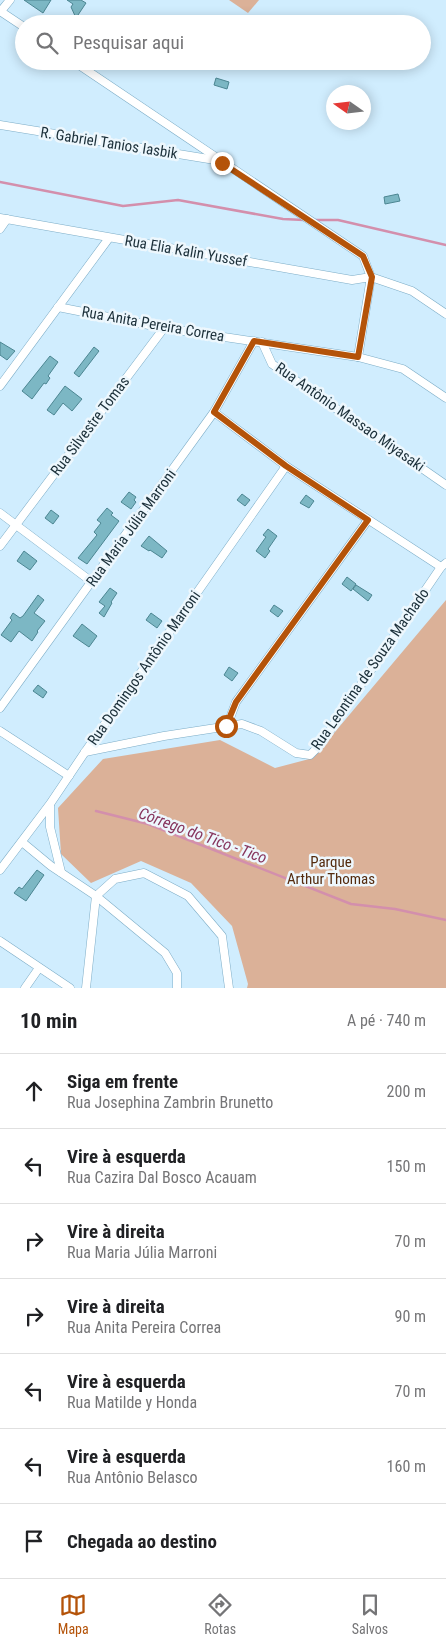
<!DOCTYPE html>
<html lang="pt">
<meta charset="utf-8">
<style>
:root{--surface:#fff;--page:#f6f6f6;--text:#202124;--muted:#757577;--line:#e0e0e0;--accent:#b45309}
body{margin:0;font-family:"Roboto Condensed",sans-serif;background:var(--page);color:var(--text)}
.compass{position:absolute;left:326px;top:85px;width:45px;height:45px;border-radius:50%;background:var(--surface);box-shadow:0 2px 12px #0003;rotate:284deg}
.stop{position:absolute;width:15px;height:15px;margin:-11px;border:4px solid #b45309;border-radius:50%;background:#fff}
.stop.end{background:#b45309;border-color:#fff;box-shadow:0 1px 5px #0008}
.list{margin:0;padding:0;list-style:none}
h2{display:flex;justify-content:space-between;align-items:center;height:65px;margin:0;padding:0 20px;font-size:21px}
h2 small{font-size:16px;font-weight:400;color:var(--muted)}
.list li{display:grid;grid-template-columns:32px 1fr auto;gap:15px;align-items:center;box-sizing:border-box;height:75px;padding:0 20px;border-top:1px solid var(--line)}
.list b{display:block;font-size:19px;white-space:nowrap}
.list p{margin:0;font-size:16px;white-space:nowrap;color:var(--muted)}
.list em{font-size:16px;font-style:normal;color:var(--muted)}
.icon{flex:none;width:28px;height:28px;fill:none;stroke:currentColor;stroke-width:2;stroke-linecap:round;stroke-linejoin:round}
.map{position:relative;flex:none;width:446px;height:988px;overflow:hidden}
.search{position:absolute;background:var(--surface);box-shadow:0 2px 12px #0003;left:15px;right:15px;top:15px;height:55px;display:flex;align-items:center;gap:12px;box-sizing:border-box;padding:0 18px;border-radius:28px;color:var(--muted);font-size:19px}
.sheet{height:590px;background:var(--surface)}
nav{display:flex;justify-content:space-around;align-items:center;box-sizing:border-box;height:70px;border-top:1px solid var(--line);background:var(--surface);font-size:14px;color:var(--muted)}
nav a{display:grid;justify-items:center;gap:2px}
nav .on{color:var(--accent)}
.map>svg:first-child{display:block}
.green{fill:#dbb198}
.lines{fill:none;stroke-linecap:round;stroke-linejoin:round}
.stream{stroke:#d38fac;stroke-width:2.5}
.building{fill:#7cb7c4;stroke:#4c8692}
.street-casing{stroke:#7dadc7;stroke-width:9}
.street{stroke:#fff;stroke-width:8}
.route{stroke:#b45309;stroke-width:6}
.labels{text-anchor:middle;stroke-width:5;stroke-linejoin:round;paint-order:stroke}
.street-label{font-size:15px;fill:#1b2f39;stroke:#edf7fd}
.park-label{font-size:15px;fill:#542b0e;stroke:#edf7fd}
.water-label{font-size:16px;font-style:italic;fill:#86345c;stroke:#edf7fd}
</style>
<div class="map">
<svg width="446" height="988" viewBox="0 0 446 988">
<rect width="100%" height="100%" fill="#d0edfe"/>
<g class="green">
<path d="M229,0h30l-11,13z"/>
<path d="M446,600v388h-199l1,-4 -16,-58 -41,-43 -50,-22 -50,22 -30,-29 -3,-46 45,-49 117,-19 55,28 38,-10z"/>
</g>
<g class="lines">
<g class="stream">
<path d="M0,182l123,24 55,-6 105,19 21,1"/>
<path d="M315,220h23l108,25"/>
<path d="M96,811l52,13 203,80 44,5 51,11"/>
</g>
</g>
<g class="building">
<path d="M24,0h27l-8,13z"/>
<path d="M67,0h14l5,3 -10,15 -5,-11 2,-3z"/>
<path d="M216,78l13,4 -2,7 -13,-4z"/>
<path d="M398,194l2,7 -15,3 -1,-7z"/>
<path d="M0,342l15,9 -8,9 -7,-5z"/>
<path d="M94,347l5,4 -20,26 -5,-4z"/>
<path d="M50,356l8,6 -10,14 2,2 -4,6 -2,-1 -12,16 -10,-8z"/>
<path d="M65,386l17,13 -10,12 -9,-8 -9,12 -7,-5z"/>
<path d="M129,492l7,5 -2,3 2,2 -5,7 -10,-7z"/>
<path d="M242,494l8,6 -5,6 -8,-6z"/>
<path d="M306,495l8,6 -5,7 -9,-5z"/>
<path d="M107,508l6,5 -2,2 8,6 -32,43 -9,-6 19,-23 -3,-3 7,-9 -4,-3z"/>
<path d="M51,510l8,6 -6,8 -8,-6z"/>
<path d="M268,529l9,7 -9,13 2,2 -5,7 -9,-7 10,-14 -3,-2z"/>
<path d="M149,536l18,15 -5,7 -12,-8 -1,1 -8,-5z"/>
<path d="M24,551l13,10 -7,9 -13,-9z"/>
<path d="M347,577l9,7 -5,7 -9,-7z"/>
<path d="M356,585l16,10 -4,6 -15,-12z"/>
<path d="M110,588l7,5 -6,9 1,1 -8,14 -5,-4 6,-7 -6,-4z"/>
<path d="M38,595l6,5 -10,13 11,8 -8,10 1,1 -6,9 -13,-10 -8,11 -10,-7 11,-15 -2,-2 3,-5 7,5 3,-2z"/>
<path d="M274,605l9,6 -5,6 -8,-6z"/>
<path d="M151,613l11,8 -5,7 -11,-8z"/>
<path d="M82,624l15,12 -8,11 -16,-11z"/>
<path d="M229,667l9,6 -6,8 -8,-6z"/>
<path d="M38,685l9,7 -4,6 -10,-7z"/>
<path d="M37,870l7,5 -18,26 -12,-8 5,-6 3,2z"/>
</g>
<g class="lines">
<g class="street-casing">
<g id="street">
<path d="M0,11l24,16"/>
<path d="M1,11l9,-11"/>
<path d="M73,61l290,195 8,21 41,14 34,23"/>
<path d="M0,125l215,35"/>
<path d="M0,218l352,62 19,-3 -13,80"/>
<path d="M0,229l7,-10"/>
<path d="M58,307l106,21 194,29 45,12 43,29"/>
<path d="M262,342l10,22 174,121"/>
<path d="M0,386l109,-148"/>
<path d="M214,412l72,54 155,101"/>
<path d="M0,513l92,69"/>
<path d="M0,546l164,-218"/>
<path d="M0,708l214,-296 40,-71"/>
<path d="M227,726l9,-24 132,-182"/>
<path d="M0,731l69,45"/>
<path d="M85,752l79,-16 78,-12 19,7 35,22 14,2 10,-10 121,-178 5,-4"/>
<path d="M50,806v21l11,45"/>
<path d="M22,842l29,24 45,30 69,57 12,20v15"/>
<path d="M0,870l50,-66 35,-52 201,-286"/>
<path d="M96,896l19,-17 29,-6 44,23 34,40 7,52"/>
<path d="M0,941l70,47"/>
<path d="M25,988l14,-20"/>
<path d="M86,988l10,-92"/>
</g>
</g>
<use href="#street" class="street"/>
</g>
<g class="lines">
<path class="route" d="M222,163l141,93 9,21 -14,80 -104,-16 -40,71 72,54 82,54 -132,182 -10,24"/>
</g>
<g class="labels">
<g class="street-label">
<text transform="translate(109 143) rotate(9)" y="5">R. Gabriel Tanios Iasbik</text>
<text transform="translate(186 251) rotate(10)" y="5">Rua Elia Kalin Yussef</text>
<text transform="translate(153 324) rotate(10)" y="5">Rua Anita Pereira Correa</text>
<text transform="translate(350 417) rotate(35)" y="5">Rua Antônio Massao Miyasaki</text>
<text transform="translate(90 426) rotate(-53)" y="5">Rua Silvestre Tomas</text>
<text transform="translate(131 528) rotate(-54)" y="5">Rua Maria Júlia Marroni</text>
<text transform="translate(144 668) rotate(-55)" y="5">Rua Domingos Antônio Marroni</text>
<text transform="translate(370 669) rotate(-55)" y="5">Rua Leontina de Souza Machado</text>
</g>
<g class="park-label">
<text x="331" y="867">Parque<tspan x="331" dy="17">Arthur Thomas</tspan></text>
</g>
<g class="water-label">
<text transform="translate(203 835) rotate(20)" y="6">Córrego do Tico - Tico</text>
</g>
</g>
</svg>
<svg class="compass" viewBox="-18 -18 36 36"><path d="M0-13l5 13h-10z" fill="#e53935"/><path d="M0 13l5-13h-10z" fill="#757577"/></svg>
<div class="stop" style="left:226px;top:726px"></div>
<div class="stop end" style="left:222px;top:163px"></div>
<div class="search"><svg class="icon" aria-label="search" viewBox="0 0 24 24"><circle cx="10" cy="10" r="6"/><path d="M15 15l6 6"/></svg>Pesquisar aqui</div>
</div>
<section class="sheet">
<h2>10 min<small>A pé · 740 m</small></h2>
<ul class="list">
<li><svg class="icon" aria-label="ahead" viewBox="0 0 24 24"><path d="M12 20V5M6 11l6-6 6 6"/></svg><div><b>Siga em frente</b><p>Rua Josephina Zambrin Brunetto</p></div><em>200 m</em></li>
<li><svg class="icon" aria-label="left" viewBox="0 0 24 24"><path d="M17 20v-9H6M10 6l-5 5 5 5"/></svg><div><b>Vire à esquerda</b><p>Rua Cazira Dal Bosco Acauam</p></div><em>150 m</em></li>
<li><svg class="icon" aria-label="right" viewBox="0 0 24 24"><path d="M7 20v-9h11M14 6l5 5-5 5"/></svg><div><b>Vire à direita</b><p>Rua Maria Júlia Marroni</p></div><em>70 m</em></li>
<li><svg class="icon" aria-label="right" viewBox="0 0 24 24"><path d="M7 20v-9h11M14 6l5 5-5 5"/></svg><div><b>Vire à direita</b><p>Rua Anita Pereira Correa</p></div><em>90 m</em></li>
<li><svg class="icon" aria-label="left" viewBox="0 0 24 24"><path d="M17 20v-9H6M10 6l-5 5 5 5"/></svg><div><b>Vire à esquerda</b><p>Rua Matilde y Honda</p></div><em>70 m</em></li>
<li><svg class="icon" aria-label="left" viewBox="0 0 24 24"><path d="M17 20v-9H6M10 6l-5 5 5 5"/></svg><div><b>Vire à esquerda</b><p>Rua Antônio Belasco</p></div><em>160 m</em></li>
<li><svg class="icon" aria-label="arrive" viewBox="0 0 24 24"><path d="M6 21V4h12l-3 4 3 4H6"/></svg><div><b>Chegada ao destino</b></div></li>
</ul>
</section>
<nav>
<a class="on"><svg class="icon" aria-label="map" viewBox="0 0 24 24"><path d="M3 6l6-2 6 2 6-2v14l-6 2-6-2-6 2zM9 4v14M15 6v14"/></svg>Mapa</a>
<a><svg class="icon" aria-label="directions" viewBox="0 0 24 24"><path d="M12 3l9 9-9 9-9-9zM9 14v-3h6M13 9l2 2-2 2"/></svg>Rotas</a>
<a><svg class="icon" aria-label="saved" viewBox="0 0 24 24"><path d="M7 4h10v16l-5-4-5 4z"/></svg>Salvos</a>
</nav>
